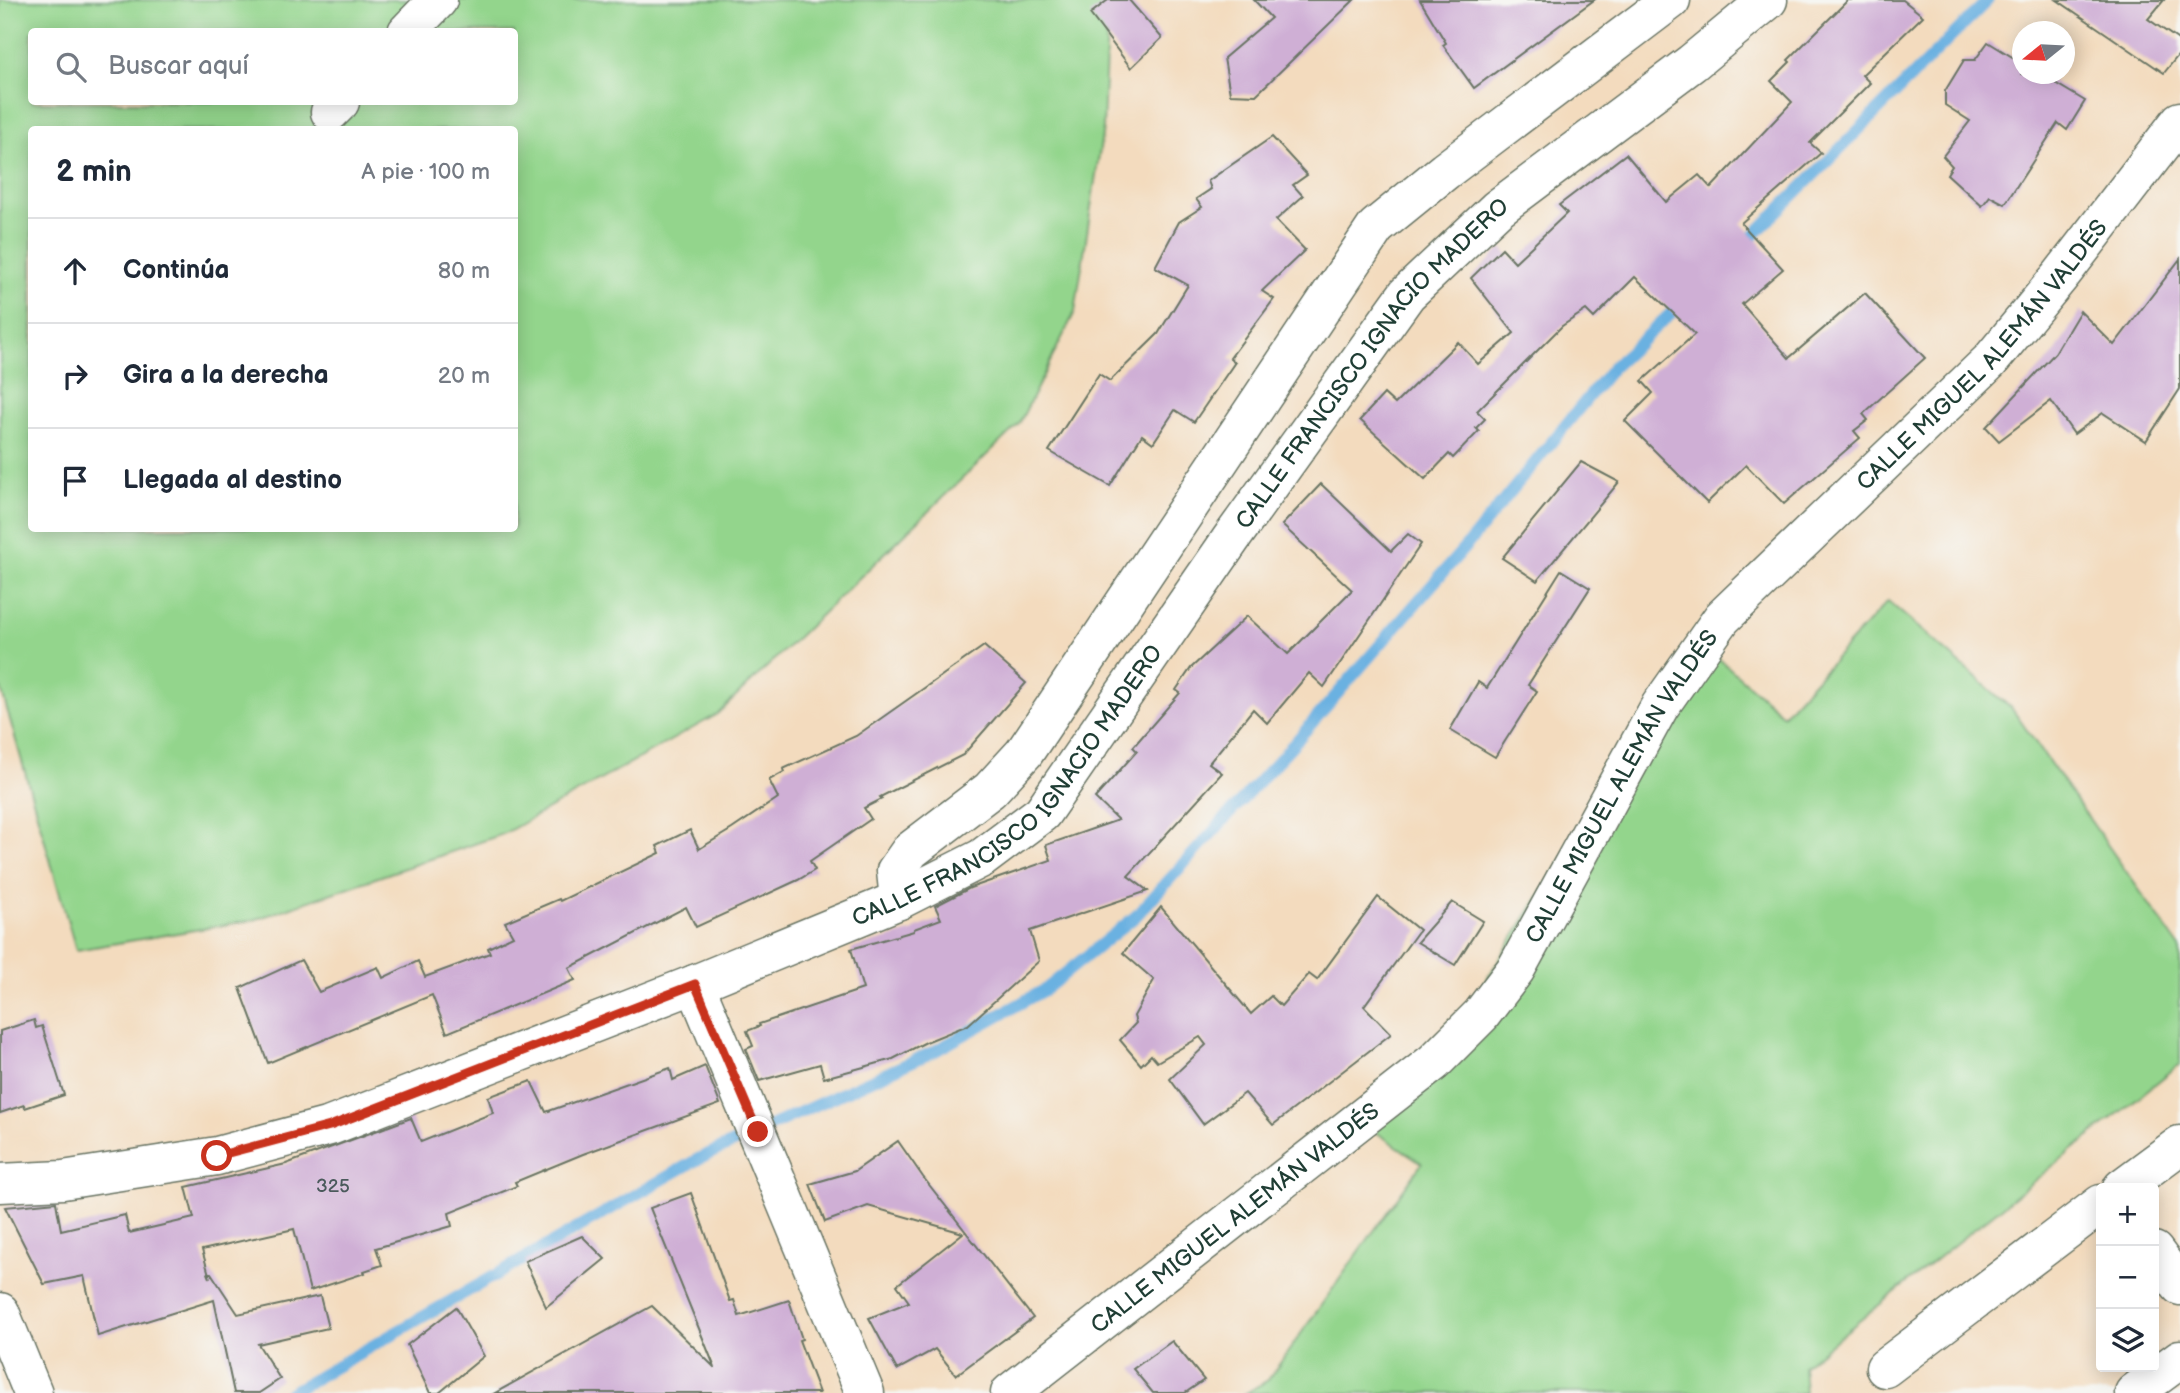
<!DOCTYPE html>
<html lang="es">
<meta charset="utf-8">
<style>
:root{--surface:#fff;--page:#f2f2f3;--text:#1f2937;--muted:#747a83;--line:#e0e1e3}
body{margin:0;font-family:"Balsamiq Sans",sans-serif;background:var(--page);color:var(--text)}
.controls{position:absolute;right:21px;bottom:21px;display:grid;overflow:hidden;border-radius:7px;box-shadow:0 4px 18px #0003}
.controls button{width:63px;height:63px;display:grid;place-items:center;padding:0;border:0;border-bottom:2px solid var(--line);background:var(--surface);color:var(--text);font:35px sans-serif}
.compass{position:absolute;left:2012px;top:21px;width:63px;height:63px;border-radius:50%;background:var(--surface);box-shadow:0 4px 18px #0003;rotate:252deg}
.stop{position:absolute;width:21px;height:21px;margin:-16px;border:5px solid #c8321e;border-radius:50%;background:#fff}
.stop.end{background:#c8321e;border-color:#fff;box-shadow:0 2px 7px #0008}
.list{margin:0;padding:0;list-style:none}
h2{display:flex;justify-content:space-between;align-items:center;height:91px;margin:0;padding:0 28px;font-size:30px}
h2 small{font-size:23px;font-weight:400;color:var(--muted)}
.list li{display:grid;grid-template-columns:46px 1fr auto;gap:21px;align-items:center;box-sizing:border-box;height:105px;padding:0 28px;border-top:2px solid var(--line)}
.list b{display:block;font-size:26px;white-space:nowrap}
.list em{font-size:23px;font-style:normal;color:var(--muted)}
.icon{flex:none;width:38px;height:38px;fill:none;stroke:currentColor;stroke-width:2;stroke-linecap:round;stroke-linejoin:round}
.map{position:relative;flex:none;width:2180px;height:1393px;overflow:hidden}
.search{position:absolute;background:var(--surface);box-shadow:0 4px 18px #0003;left:28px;top:28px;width:490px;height:77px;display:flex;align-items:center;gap:18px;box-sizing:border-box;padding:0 24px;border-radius:7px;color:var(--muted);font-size:26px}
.panel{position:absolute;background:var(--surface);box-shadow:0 4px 18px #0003;left:28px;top:126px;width:490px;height:406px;border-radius:7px}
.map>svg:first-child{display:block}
.green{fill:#93d58c;stroke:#598960;stroke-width:2;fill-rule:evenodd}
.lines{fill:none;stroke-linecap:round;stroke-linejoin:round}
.stream{stroke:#6ab1e1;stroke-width:12}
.building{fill:#cfafd5}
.minor-casing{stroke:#697464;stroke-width:41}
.secondary-casing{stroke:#697464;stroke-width:41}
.minor{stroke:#fff;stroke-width:38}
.secondary{stroke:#fff;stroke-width:38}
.route{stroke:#c8321e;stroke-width:9}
.labels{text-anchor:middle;stroke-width:5;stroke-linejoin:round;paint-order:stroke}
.number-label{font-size:19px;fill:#4b5a5c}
.street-label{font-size:23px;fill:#1f3d34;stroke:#f6f6f2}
</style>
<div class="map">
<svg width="2180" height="1393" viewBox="0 0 2180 1393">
<rect width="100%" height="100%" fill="#f6f6f2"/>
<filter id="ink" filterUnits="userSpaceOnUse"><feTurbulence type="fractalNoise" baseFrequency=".0143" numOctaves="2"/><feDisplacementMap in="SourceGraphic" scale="14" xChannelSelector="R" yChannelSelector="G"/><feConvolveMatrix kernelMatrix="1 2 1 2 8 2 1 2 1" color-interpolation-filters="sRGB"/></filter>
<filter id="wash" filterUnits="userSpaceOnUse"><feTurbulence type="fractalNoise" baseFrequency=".00686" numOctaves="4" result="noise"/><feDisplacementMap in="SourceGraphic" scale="28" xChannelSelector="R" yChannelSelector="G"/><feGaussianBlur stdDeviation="1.57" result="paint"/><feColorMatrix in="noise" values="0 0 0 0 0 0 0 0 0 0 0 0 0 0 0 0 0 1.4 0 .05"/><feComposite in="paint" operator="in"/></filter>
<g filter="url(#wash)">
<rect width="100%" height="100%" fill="#f3dbbe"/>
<g class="green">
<path d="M0,0h1108l-5,129 -28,183 -56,112 -301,290 -215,120 -249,86 -178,30 -76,-265zM32,32h482v70h-482zM32,130h482v398h-482z"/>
<path d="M1888,601l124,108 168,239v116l-377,302 2,27h-559l22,-13 154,-217 -63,-42 75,-59 226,-356 57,-49 66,58z"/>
</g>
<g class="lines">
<g class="stream">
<path d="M1741,248l247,-248"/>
<path d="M290,1393l410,-235 235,-107 111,-62 90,-73 162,-177 175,-201 140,-171 71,-66"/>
</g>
</g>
<g id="blocks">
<g class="building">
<path d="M1108,0h21l33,38 -31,30 -41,-54z"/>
<path d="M1254,0h100l-98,95 -26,-1 -6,-36 47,-40z"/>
<path d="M1420,0h174l-120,88 -31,-43 3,-2z"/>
<path d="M1848,0h55l20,16 -61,59 8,8 -60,60 11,10 -80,70 42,46 -41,35 47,54 76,-65 60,65 -62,56 5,6 -14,11 6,7 -76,66 -38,-39 -39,38 -82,-82 28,-28 -11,-12 53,-47 -60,-57 -41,41 -8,-8 -24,16 -85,85 8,8 -9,9 3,3 -26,27 -4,-4 -24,25 -65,-59 24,-26 11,10 63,-62 20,22 36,-31 -43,-55 31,-30 13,14 52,-49 -8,-8 67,-51 40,48 33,-27 12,13 81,-86 -21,-21 19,-19 -2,-2z"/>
<path d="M2057,0h107l-16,19 32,22v12l-16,20z"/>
<path d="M1988,42l34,21v11h18l45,27 -18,29 -9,-7 -53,81 -15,-8 -8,10 -35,-32 5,-8 -9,-10 27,-35 -25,-16v-14l19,-31h11z"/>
<path d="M1272,137l35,38 -14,10 10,11 -27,24 29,30 -43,41 12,8 -44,59 5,4 -41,60 -19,-12 -22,33 -11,-8 -32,51 -61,-35 50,-77 11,7 48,-47 30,-49 -33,-18 24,-45 23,-15 -6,-8 15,-10 -3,-8z"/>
<path d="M2180,259v130l-34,52 -43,-28 -29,21 -23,-33 -52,40 -13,-14 69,-74 25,-42 34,34z"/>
<path d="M1581,462l38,20 -82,99 -35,-23z"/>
<path d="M1321,484l70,67 17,-17 13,10 -97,143 -15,-14 -42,50 -14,-14 -44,54 13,10 -94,103 20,15 -118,40 9,30 -71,64 -42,17 -33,17 -69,19 -4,-14 -61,17 -13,-32 7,-3 -6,-15 13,-5 -1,-2 104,-35 -12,-40 63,-18v-2l27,-10 -6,-13 35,-18 81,-28 -5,-15 72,-25 -23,-22 42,-47 -4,-4 47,-54 -4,-3 15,-22 56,-52 41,38 64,-64 -70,-65z"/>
<path d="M1561,570l29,18 -62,97 9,6 -42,66 -45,-27 28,-48 9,6z"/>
<path d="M984,646l42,37 -63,72 -83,42 2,2 -18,9 7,11 -61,42 5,9 -17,10 -102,47 -10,-20 -117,61 6,12 -128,53 -15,-38 -164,68 -28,-75 61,-28 18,32 59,-25 5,11 35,-17 7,16 65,-24 -2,-5 25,-12 -8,-14 54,-23 1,2 100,-48 -3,-7 33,-16 9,19 33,-20 46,-31 -9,-18 15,-8 -1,-3 73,-33z"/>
<path d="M1378,897l41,33 -55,76 27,28 -118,91 -28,-32 -42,31 -33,-45 36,-34 -6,-8 -43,25 -6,-7 -10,10 -21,-25 16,-17 -2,-7 20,-36 -31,-27 38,-46 90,107 20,-18 10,10 28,-32 8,6z"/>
<path d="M1452,902l31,19 -28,44 -38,-23z"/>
<path d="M34,1020l2,8 6,-2 22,69 -39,13 -1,-3 -24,8v-82z"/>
<path d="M705,1066l15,38 -137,50 -68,28 2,4 -68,27 3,13 -76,22 6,17 -18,6 1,2 -55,18 -16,-62 -92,21 8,28 -2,-5h3l27,41 82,-18 8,32 -70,16 22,35 -21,14h-25l-20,-93 -116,36 -14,-60 -40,8 -39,-77 51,-5 5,28 64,-15 4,18 65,-15 -8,-31 100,-23 125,-46 10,24 72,-29 -5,-16 43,-16 15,31 124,-44 3,12z"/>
<path d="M898,1141l25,36 110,141 -77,57 -21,-26 -38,21 -28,-52 40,-16 -12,-17 66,-52 -95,-27 -43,16 -15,-38 45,-13z"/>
<path d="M691,1193l39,108 4,-1 5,16 50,-16 13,39 -3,1 20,53h-324l157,-87 63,62 -65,-160z"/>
<path d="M582,1236l23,23 -59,48 -21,-46z"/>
<path d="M456,1307l28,49 -45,37h-9l-23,-48z"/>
<path d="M1172,1341l32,39 -19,13h-32l-20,-24z"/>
</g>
</g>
</g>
<g filter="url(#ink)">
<use href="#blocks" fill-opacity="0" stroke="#697464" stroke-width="2"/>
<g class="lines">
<g class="minor-casing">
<g id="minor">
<path d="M407,32l31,-32"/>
<path d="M330,112l10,-10"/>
<path d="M899,900l-3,-29 14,-20 80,-61 34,-37 352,-526 69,-56 226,-171"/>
<path d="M695,984l170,409"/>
<path d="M2122,1188l58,-43"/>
<path d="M2154,1251l26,35"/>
<path d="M1885,1368l216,-164"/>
<path id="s1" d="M1010,1393l424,-331 47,-47 35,-46 144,-263 62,-88 268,-257 71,-86 119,-154"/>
<path d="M2134,1393l46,-34"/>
</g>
</g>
<g class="secondary-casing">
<g id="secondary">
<path id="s2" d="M0,1183l63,-3 154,-24 113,-30 365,-142 204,-84 83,-42 60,-45 189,-274 176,-245 90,-85 195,-146 76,-63"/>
<path d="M0,1312l33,81"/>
</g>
</g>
<use href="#minor" class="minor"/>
<use href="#secondary" class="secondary"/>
</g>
</g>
<g class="lines" filter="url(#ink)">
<path class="route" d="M217,1156l113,-30 365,-142 63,148"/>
</g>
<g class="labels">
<g class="number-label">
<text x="333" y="1192">325</text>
</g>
<g class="street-label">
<text dy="8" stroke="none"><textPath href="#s1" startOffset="1440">CALLE MIGUEL ALEMÁN VALDÉS</textPath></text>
<text dy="8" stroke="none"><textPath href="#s2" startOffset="1675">CALLE FRANCISCO IGNACIO MADERO</textPath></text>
<text dy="8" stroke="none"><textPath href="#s2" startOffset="1108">CALLE FRANCISCO IGNACIO MADERO</textPath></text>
<text dy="8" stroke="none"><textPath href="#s1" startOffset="873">CALLE MIGUEL ALEMÁN VALDÉS</textPath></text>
<text dy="8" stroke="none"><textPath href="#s1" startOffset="285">CALLE MIGUEL ALEMÁN VALDÉS</textPath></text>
</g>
</g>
</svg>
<div class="controls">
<button>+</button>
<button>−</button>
<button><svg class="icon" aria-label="layers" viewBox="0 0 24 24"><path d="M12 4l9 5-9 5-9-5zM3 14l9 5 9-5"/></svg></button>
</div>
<svg class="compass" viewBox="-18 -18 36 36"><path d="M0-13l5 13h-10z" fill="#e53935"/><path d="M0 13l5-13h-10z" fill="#747a83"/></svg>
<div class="stop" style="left:217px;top:1156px"></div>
<div class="stop end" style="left:758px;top:1132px"></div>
<div class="search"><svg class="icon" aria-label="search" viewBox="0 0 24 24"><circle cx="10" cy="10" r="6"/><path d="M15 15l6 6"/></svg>Buscar aquí</div>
<section class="panel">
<h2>2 min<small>A pie · 100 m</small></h2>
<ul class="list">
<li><svg class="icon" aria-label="ahead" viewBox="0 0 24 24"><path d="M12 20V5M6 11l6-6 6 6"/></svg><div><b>Continúa</b></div><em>80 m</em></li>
<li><svg class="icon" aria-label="right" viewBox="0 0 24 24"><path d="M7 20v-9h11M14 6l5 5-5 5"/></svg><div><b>Gira a la derecha</b></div><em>20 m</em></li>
<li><svg class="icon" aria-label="arrive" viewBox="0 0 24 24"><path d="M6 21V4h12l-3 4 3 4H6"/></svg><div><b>Llegada al destino</b></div></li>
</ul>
</section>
</div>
